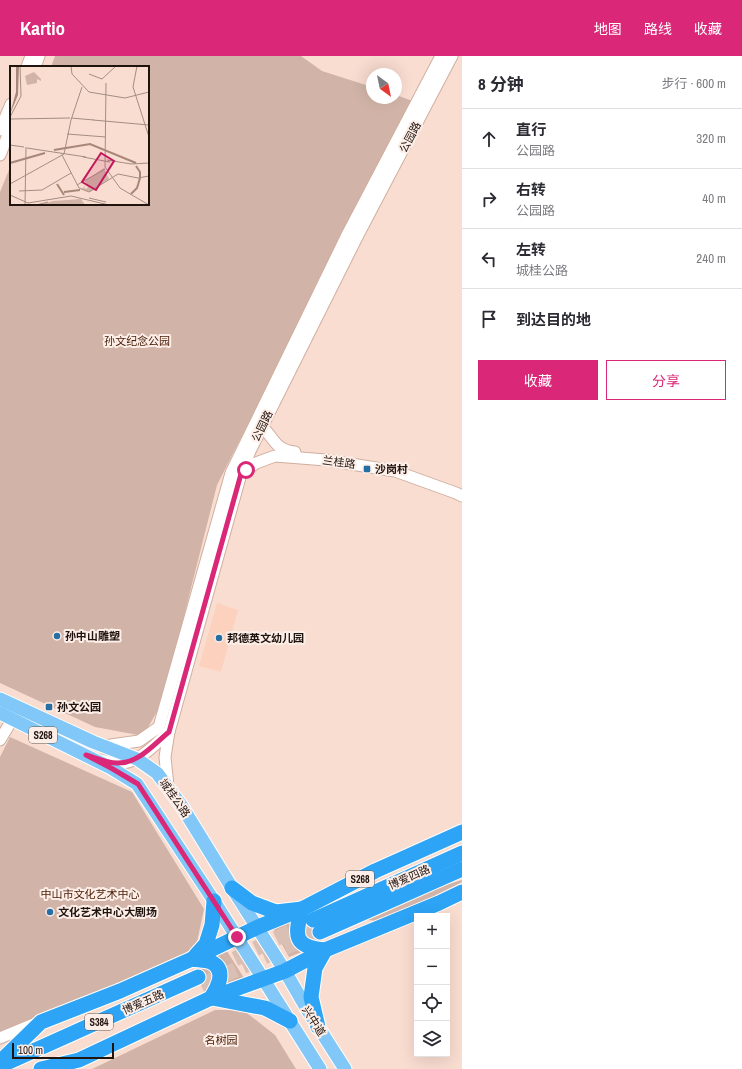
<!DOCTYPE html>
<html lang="zh">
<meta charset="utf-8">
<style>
:root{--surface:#fff;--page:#f7f7f7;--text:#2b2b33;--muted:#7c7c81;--line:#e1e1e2;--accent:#db2777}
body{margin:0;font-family:"Archivo Narrow","Noto Sans SC",sans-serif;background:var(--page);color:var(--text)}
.controls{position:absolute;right:12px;bottom:12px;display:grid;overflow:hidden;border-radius:0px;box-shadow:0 4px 16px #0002}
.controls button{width:36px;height:36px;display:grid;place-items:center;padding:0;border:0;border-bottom:1px solid var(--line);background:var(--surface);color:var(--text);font:20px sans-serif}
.compass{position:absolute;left:366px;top:12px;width:36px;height:36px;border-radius:50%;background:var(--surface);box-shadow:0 4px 16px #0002;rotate:147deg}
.scale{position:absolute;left:12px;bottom:10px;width:102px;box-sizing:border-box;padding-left:4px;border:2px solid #20140f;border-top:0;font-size:11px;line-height:14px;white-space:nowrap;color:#20140f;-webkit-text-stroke:3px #fdeee8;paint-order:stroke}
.stop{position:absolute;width:12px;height:12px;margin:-9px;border:3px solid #db2777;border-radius:50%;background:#fff}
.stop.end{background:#db2777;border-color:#fff;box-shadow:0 1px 4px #0008}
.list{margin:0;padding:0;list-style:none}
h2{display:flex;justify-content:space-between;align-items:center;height:52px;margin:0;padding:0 16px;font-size:17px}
h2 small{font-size:13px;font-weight:400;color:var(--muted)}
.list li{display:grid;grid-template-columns:26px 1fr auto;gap:12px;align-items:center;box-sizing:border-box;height:60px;padding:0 16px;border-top:1px solid var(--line)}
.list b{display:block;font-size:15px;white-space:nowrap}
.list p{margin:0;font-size:13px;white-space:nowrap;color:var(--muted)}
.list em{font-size:13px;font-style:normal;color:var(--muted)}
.actions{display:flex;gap:8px;padding:12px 16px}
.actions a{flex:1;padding:9px 0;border:1px solid var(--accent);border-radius:0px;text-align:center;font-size:14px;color:var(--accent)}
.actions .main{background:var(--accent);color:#fff}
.icon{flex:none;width:22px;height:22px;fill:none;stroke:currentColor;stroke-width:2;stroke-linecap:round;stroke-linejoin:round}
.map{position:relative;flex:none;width:462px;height:1013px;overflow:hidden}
header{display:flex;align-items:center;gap:24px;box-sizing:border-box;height:56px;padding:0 20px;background:var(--accent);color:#fff}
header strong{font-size:19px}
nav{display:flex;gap:22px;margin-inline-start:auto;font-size:14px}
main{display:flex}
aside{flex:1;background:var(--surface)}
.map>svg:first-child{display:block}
.built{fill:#fcd1be}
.green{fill:#d1b4a7}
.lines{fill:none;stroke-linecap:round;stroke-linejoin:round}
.highway-tunnel{stroke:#d9bfb4;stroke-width:15;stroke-dasharray:15 8;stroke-linecap:butt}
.secondary-casing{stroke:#d0ae9f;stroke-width:13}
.primary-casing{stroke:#fff;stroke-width:15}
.highway-casing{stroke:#fff;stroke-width:17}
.secondary{stroke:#fff;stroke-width:11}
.primary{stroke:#81c8f9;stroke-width:13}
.highway{stroke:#2da4f5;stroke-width:15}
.route{stroke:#db2777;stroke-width:5}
.poi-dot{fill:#276fa3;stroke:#fdeee8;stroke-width:1.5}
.labels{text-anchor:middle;stroke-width:4;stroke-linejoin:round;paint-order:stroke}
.shield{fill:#fdeee8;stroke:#625550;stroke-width:1}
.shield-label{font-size:10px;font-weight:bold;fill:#20140f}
.street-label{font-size:11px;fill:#20140f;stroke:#fdeee8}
.park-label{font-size:11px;fill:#471b04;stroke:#fdeee8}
.poi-label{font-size:11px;font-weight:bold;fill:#20140f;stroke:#fdeee8;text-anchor:start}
.inset-river{fill:none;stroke:#a78778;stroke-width:2}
.inset-road{fill:none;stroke:#a38d83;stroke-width:1}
.view{fill:#c2185b;fill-opacity:0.15;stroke:#c2185b;stroke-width:2}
.inset-edge{fill:none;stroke:#20140f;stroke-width:2}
</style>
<header>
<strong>Kartio</strong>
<nav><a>地图</a><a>路线</a><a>收藏</a></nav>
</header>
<main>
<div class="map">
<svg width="462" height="1013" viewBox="0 0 462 1013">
<rect width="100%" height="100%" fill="#faddd1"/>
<path class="built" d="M217,547l21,7 -17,62 -22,-6z"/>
<g class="green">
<path d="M55,0h246l21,15 50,16v11h24v-3l17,6 -196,384 -55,218 -15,26 -9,6 -43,-8 -95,-44v-491l11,-27v39h137v-137h-97z"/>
<path d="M10,681l122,55 72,117 -7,33 -5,10 -192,82v-277z"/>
<path d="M462,824v2l-26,16 -58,23 -10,-1 -10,3c34,-15 68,-33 104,-43z"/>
<path d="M308,857l13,28 -3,1 -11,-3 -7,-15z"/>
<path d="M292,861l17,32 -20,8 -16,-29z"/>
<path d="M225,892l19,30 -22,11 -14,-32z"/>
<path d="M196,908l19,8 -6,19z"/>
<path d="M215,954h28l32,25 21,34h-204z"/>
</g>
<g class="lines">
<g class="highway-tunnel">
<path d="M235,903l74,-37"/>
<path d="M201,929l119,-53"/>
</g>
<g class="secondary-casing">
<g id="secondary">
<path d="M27,11l4,-11"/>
<path d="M35,11l4,-11"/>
<path d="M0,74l11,-26"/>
<path d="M0,99l11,-28"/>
<path d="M257,368c17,8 14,26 38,28"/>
<path d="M241,418l15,-11 19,-7 51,4 69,11 61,22 6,3"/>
<path d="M0,684l12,-20"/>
<path d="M104,690l35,-5 20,-14 72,-254 117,-240 93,-177"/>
<path d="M102,704c4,1 9,3 13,3 22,3 39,-18 54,-31"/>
<path d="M168,730l-3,-29 4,-25 72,-258 9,-23 107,-214 95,-181"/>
<path d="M0,982l36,-15"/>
</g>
</g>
<g class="primary-casing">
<g id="primary">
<path d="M0,643l93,43 44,17 20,14 24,32 51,83 53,83 23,40 37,58"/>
<path d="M0,657l111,55 26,16 77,117 106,168"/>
</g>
</g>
<g class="highway-casing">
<g id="highway">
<path d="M232,832l20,15 24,9 26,-3c-8,27 -8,38 23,41l-10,18 -4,29 7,30"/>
<path d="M313,864l149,-67"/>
<path d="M320,876l142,-63"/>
<path d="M196,899l10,-11 6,-19 2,-24"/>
<path d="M192,903c6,1 14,1 19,3 16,8 7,25 0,36"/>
<path d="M212,942l53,10 25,13"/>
<path d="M0,1006l41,-40 79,-31 72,-32 66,-32 44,-18 73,-38 87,-39"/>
<path d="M2,1009l196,-88"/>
<path d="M41,1013l38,-9 132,-62 74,-27 40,-21 114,-47 23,-11"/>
</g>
</g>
<use href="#secondary" class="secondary"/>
<use href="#primary" class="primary"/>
<use href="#highway" class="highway"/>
</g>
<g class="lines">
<path class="route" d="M237,881l-99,-153 -27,-16 -25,-13c10,3 21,8 31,8 21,1 36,-18 52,-31l72,-258 5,-4"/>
</g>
<g class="poi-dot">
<rect x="363" y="409" width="8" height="8" rx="2"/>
<circle cx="57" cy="580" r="4"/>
<circle cx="219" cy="582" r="4"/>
<rect x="45" y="647" width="8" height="8" rx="2"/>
<circle cx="50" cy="856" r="4"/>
</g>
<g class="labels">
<g class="shield">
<rect x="29" y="671" width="28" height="16" rx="3"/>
<rect x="346" y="815" width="28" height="16" rx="3"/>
<rect x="85" y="958" width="28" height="16" rx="3"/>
</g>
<g class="shield-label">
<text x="43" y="683">S268</text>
<text x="360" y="827">S268</text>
<text x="99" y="970">S384</text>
</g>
<g class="street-label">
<text transform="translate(410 81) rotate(-62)" y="4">公园路</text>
<text transform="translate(262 370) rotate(-64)" y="4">公园路</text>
<text transform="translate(339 406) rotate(8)" y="4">兰桂路</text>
<text transform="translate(175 742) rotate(55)" y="4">城桂公路</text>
<text transform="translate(409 821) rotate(-24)" y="4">博爱四路</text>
<text transform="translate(143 946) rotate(-24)" y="4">博爱五路</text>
<text transform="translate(314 965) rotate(58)" y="4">兴中道</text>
</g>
<g class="park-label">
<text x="137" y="289">孙文纪念公园</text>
<text x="90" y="842">中山市文化艺术中心</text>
<text x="221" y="988">名树园</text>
</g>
<g class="poi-label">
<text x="375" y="417">沙岗村</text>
<text x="65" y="584">孙中山雕塑</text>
<text x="227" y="586">邦德英文幼儿园</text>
<text x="57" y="655">孙文公园</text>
<text x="58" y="860">文化艺术中心大剧场</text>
</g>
</g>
<g transform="translate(10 10)">
<rect width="139" height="139" fill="#faddd1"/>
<path d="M24,6l7,7v2l-4,-2v4l-10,2 -2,-9zM94,102l5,11 -19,13 -8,-3 4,-4 -2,4 4,-1 -3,-7zM71,133l4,6h-46l14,-4z" fill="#d1b4a7"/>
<path d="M6,0h3l-1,29 -8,19 6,-22z" fill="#a78778"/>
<path class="inset-river" d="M44,84l36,-6 46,19M0,97l35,-10M47,118l7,11M54,126l16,-2M121,128l6,-6 3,-10v-6l-4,-6"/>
<path class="inset-road" d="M61,0l1,8 17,18 36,6 24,-6M127,0l-4,21 16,50M79,8l13,5 14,-13M96,17l-1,84 15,21 29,17M0,51l11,-21 -1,-30M61,52l23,2M0,53l60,-1M83,54l56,5M57,68l39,3M0,79l14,2M17,82l59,9M52,89l17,33 10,4 29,-18 20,4 11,-2M73,91l27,5M97,94l24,4 18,-1M0,118l54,-30 7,-34 11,-33M67,119l28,-16M9,125l23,-1 29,-17M0,129l18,8 43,-7 38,9M79,132l17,4M15,138l1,-57M26,139l12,-3"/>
<path class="view" d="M91,87l13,8 -18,29 -14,-8z"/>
<rect width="139" height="139" class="inset-edge"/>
</g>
</svg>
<div class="controls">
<button>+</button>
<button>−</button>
<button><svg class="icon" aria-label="locate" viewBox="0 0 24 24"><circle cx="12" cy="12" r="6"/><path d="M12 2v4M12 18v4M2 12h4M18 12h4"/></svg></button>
<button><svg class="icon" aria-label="layers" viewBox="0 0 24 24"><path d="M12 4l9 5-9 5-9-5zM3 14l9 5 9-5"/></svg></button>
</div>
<svg class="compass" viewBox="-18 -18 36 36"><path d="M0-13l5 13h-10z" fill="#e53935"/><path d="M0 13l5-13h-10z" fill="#7c7c81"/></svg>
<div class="scale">100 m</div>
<div class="stop" style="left:246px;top:414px"></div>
<div class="stop end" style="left:237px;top:881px"></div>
</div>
<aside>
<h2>8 分钟<small>步行 · 600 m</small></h2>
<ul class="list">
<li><svg class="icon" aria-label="ahead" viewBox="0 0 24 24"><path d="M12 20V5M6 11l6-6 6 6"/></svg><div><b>直行</b><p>公园路</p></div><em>320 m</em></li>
<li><svg class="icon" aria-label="right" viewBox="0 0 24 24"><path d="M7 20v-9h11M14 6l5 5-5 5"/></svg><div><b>右转</b><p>公园路</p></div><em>40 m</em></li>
<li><svg class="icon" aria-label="left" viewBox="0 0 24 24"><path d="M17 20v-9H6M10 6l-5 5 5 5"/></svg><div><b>左转</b><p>城桂公路</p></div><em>240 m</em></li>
<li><svg class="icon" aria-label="arrive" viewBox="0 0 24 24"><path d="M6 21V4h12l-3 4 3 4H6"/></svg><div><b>到达目的地</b></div></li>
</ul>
<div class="actions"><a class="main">收藏</a><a>分享</a></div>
</aside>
</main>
